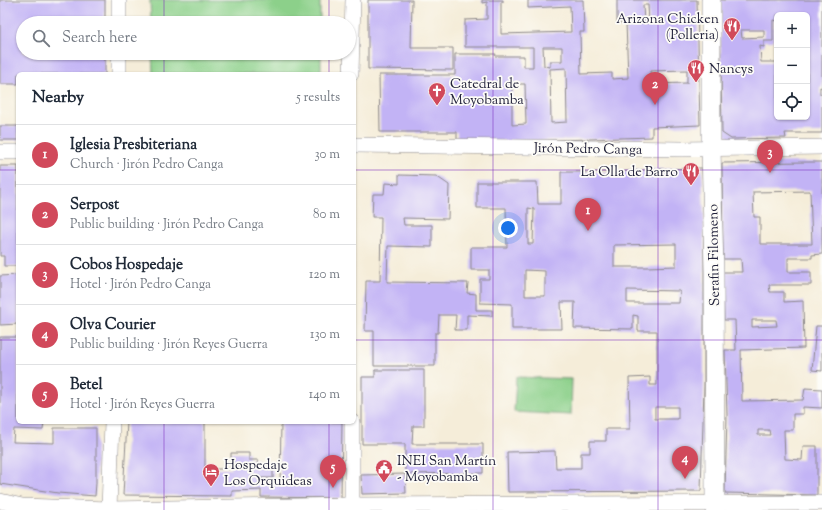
<!DOCTYPE html>
<meta charset="utf-8">
<style>
:root{--surface:#fff;--page:#f2f2f3;--text:#1f2937;--muted:#747a83;--line:#e0e1e3;--accent:#d1495b}
body{margin:0;font-family:"Sorts Mill Goudy",serif;background:var(--page);color:var(--text)}
.controls{position:absolute;right:12px;top:12px;display:grid;overflow:hidden;border-radius:6px;box-shadow:0 1px 3px #0004}
.controls button{width:36px;height:36px;display:grid;place-items:center;padding:0;border:0;border-bottom:1px solid var(--line);background:var(--surface);color:var(--text);font:20px sans-serif}
.you{position:absolute;left:508px;top:228px;width:14px;height:14px;margin:-10px;border:3px solid #fff;border-radius:50%;background:#1a73e8;box-shadow:0 0 0 6px #1a73e833}
.badge{display:grid;place-items:center;width:26px;height:26px;border-radius:50%;background:var(--accent);color:#fff;font-size:13px;font-weight:700}
.pin{position:absolute;translate:-50% -33px;filter:drop-shadow(0 1px 2px #0008)}
.pin::after{content:'';position:absolute;top:21px;width:14px;height:12px;background:inherit;clip-path:polygon(0 0,100% 0,50% 100%)}
.list{margin:0;padding:0;list-style:none}
h2{display:flex;justify-content:space-between;align-items:center;height:52px;margin:0;padding:0 16px;font-size:17px}
h2 small{font-size:13px;font-weight:400;color:var(--muted)}
.list li{display:grid;grid-template-columns:26px 1fr auto;gap:12px;align-items:center;box-sizing:border-box;height:60px;padding:0 16px;border-top:1px solid var(--line)}
.list b{display:block;font-size:15px;white-space:nowrap}
.list p{margin:0;font-size:13px;white-space:nowrap;color:var(--muted)}
.list em{font-size:13px;font-style:normal;color:var(--muted)}
.icon{flex:none;width:22px;height:22px;fill:none;stroke:currentColor;stroke-width:2;stroke-linecap:round;stroke-linejoin:round}
.map{position:relative;flex:none;width:822px;height:510px;overflow:hidden}
.search{position:absolute;background:var(--surface);box-shadow:0 1px 3px #0004;left:16px;top:16px;width:340px;height:44px;display:flex;align-items:center;gap:10px;box-sizing:border-box;padding:0 14px;border-radius:22px;color:var(--muted);font-size:15px}
.panel{position:absolute;background:var(--surface);box-shadow:0 1px 3px #0004;left:16px;top:72px;width:340px;height:352px;border-radius:6px}
.map>svg:first-child{display:block}
.green{fill:#8cd08a;stroke:#577962}
.building{fill:#c2b3f5;fill-rule:evenodd}
.lines{fill:none;stroke-linecap:round;stroke-linejoin:round}
.minor-casing{stroke:#8c888a;stroke-width:16}
.major-casing{stroke:#8c888a;stroke-width:20}
.minor{stroke:#fff;stroke-width:15}
.major{stroke:#fff;stroke-width:19}
.grid{fill:none;stroke:#7b2cbf;stroke-width:1;stroke-opacity:0.55}
.labels{text-anchor:middle;stroke-width:3.5;stroke-linejoin:round;paint-order:stroke}
.poi-label{font-size:14px;fill:#22223b;stroke:#fdfcf7;text-anchor:start}
.street-label{font-size:14px;fill:#22223b;stroke:#fdfcf7}
</style>
<div class="map">
<svg width="822" height="510" viewBox="0 0 822 510">
<rect width="100%" height="100%" fill="#fdfcf7"/>
<filter id="ink" filterUnits="userSpaceOnUse"><feTurbulence type="fractalNoise" baseFrequency=".025" numOctaves="2"/><feDisplacementMap in="SourceGraphic" scale="8" xChannelSelector="R" yChannelSelector="G"/><feConvolveMatrix kernelMatrix="1 2 1 2 8 2 1 2 1" color-interpolation-filters="sRGB"/></filter>
<filter id="wash" filterUnits="userSpaceOnUse"><feTurbulence type="fractalNoise" baseFrequency=".012" numOctaves="4" result="noise"/><feDisplacementMap in="SourceGraphic" scale="16" xChannelSelector="R" yChannelSelector="G"/><feGaussianBlur stdDeviation="0.9" result="paint"/><feColorMatrix in="noise" values="0 0 0 0 0 0 0 0 0 0 0 0 0 0 0 0 0 1.4 0 .05"/><feComposite in="paint" operator="in"/></filter>
<g filter="url(#wash)">
<rect width="100%" height="100%" fill="#f5edd9"/>
<g class="green">
<path d="M150,0h170v23h-169z"/>
<path d="M152,53h169v21h-168z"/>
<path d="M516,377l56,2 -1,36 -57,-3z"/>
</g>
<g id="blocks">
<g class="building">
<path d="M0,0h105v23h-82v30h82v21h-87v10h-18z"/>
<path d="M368,0h44l-1,48h42v22l-85,-1z"/>
<path d="M482,0h21v2h-2v32l70,-2 -1,-26 -42,2v-8h55l1,32h-4l1,42 31,-1v6l16,-1 -2,-55h-9v-23h80l3,125 -48,2v10l-123,4 -72,1v-10h-77l-1,-57h76v-21h41l-1,2h29v11h9v-20h-68v-27l22,-1v-17l-5,1zM643,5h5l1,18h-5zM543,47h19v14h-12v6l-6,-1zM566,68l1,54 -16,1 -1,-54zM687,70v13l-36,1 -1,-13zM512,84h13l1,40 -14,1z"/>
<path d="M720,0h102v88l-2,-1v7h2v39h-37l1,5 -55,1 -9,-6zM777,15h30v102h-30v-55h-16l-1,-16 4,1v-6h9v-21l4,1zM741,30h23v7l-22,1z"/>
<rect x="0" y="126" width="18" height="14"/>
<path d="M809,162h13v92l-10,1v3h-24v14h23v13h-42l1,7h14v10l19,-1 1,47 -63,2 1,51 61,-1 2,-12 17,1v19l-19,-1v7h-10v16h-9l1,29 17,1 1,-14h14v49l-92,-2 2,-78 -2,-65h11l-1,-30h-11l-1,-48h19l-1,-13h-18l-1,-96zM810,191l2,53h-52v-27h-6l-1,-25zM752,320h24l1,6 -25,1zM758,430h11l1,5h-12z"/>
<path d="M0,166h18v100h-14v-10h-4z"/>
<path d="M702,168l2,47v171l-3,105 -193,1 -1,-40 48,-1 1,17h25v-15h9v-12h16v-12h24l-1,-51 21,-1v8h7v-54h-19v-15l-5,-1v14l-59,-1 1,-26h-14l1,27h-50v-25l-32,-1v-24h9v-9h-18v-23h36l-1,-39h-29v-26h60l1,22h23v-32h53l42,-3zM528,208l6,1 -1,35h-5zM676,244v22l-29,1h-33v-22zM525,270l20,1v25h-20zM627,290l53,1 -1,12h-52zM655,407h23v12h-23z"/>
<path d="M399,175l37,1 13,9 -1,34 -45,-1 1,7h28v22l-44,-1 -1,36 81,1 -1,10 9,1v16h16v6l-25,-1v15h-12l1,-15h-17l-1,18h-3v33h-61v-35h-9l1,-50h14l1,-64h-9l1,-23h11l1,-11 14,1z"/>
<path d="M18,275v49l-18,1v-49z"/>
<path d="M816,326h6v45l-10,-1z"/>
<path d="M0,337h18v85h26l-1,8 -29,-1 -1,13 41,1v-15h42v55l-1,13 -37,-3 -58,-9z"/>
<path d="M375,370h49v56h-11l-1,18h71v29l-78,1v-30h-43v-67h13z"/>
<path d="M127,422h78v47h26v-16h18v7h9l1,7h14v11h-12v6l19,-1 1,-61h61l-1,76 -80,-1v-7l-29,1v5l-109,-1z"/>
<path d="M405,474l1,19 -44,1 -1,-19z"/>
</g>
</g>
</g>
<g filter="url(#ink)">
<use href="#blocks" fill-opacity="0" stroke="#8c888a" stroke-width="1"/>
<g class="lines">
<g class="minor-casing">
<g id="minor">
<path d="M119,23v-23"/>
<path d="M119,74v-21"/>
<path d="M351,74l2,-74"/>
<path d="M354,145l328,4 140,-2"/>
<path d="M0,152h18"/>
<path d="M352,422v88"/>
<path d="M0,501l22,5 87,3 243,-4 470,-2"/>
<path d="M109,510l3,-88"/>
</g>
</g>
<g class="major-casing">
<path id="major" d="M711,0v148l3,123 1,239"/>
</g>
<use href="#minor" class="minor"/>
<use href="#major" class="major"/>
</g>
</g>
<path class="grid" d="M164,0v23M329,0v23M493,0v510M658,0v510M164,53v21M329,53v21M0,170h18M354,170h468M0,340h18M354,340h468M164,422v88M329,422v88"/>
<defs>
<g id="restaurant-pin" transform="scale(0.9)"><path d="M0 17L-7.5 6A9.5 9.5 0 1 1 7.5 6Z" fill="#d1495b" stroke="#fdfcf7"/><path d="M-5-6h1v4h1v-4h1v4h1v-4h1v5L-1.5 .5V6h-2V.5L-5-1ZM5-6V6H3V1.5H1.5Q1.5-4 5-6Z" fill="#fff"/></g>
<g id="church-pin" transform="scale(0.9)"><path d="M0 17L-7.5 6A9.5 9.5 0 1 1 7.5 6Z" fill="#d1495b" stroke="#fdfcf7"/><path d="M-1.2-6h2.4v3.5h3.3v2.4h-3.3V6h-2.4V-.1h-3.3v-2.4h3.3Z" fill="#fff"/></g>
<g id="civic-pin" transform="scale(0.9)"><path d="M0 17L-7.5 6A9.5 9.5 0 1 1 7.5 6Z" fill="#d1495b" stroke="#fdfcf7"/><path d="M-.6-6.5H3V-4.5H.6V-3L4-1V1h2V6H-6V1h2V-1L-.6-3ZM-1.2 2.5V6h2.4V2.5Z" fill="#fff"/></g>
<g id="hotel-pin" transform="scale(0.9)"><path d="M0 17L-7.5 6A9.5 9.5 0 1 1 7.5 6Z" fill="#d1495b" stroke="#fdfcf7"/><path d="M-6-4.5h1.5V1H6V5H4.5V3h-9V5H-6ZM-4 0a1.8 1.8 0 1 1 3.6 0ZM.5 0V-2.5h3Q6-2.5 6 0Z" fill="#fff"/></g>
</defs>
<g fill-rule="evenodd">
<use href="#restaurant-pin" x="732" y="26"/>
<use href="#restaurant-pin" x="696" y="68"/>
<use href="#church-pin" x="437" y="91"/>
<use href="#restaurant-pin" x="691" y="171"/>
<use href="#civic-pin" x="384" y="468"/>
<use href="#hotel-pin" x="211" y="472"/>
</g>
<g class="labels">
<g class="poi-label">
<text x="719" y="23" text-anchor="end">Arizona Chicken<tspan x="719" dy="16">(Polleria)</tspan></text>
<text x="709" y="73">Nancys</text>
<text x="450" y="88">Catedral de<tspan x="450" dy="16">Moyobamba</tspan></text>
<text x="678" y="176" text-anchor="end">La Olla de Barro</text>
<text x="397" y="465">INEI San Martín<tspan x="397" dy="16">- Moyobamba</tspan></text>
<text x="224" y="469">Hospedaje<tspan x="224" dy="16">Los Orquideas</tspan></text>
</g>
<g class="street-label">
<text transform="translate(588 148) rotate(1)" y="5">Jirón Pedro Canga</text>
<text transform="translate(713 255) rotate(-91)" y="5">Serafin Filomeno</text>
</g>
</g>
</svg>
<div class="controls">
<button>+</button>
<button>−</button>
<button><svg class="icon" aria-label="locate" viewBox="0 0 24 24"><circle cx="12" cy="12" r="6"/><path d="M12 2v4M12 18v4M2 12h4M18 12h4"/></svg></button>
</div>
<div class="you"></div>
<div class="pin badge" style="left:588px;top:231px">1</div>
<div class="pin badge" style="left:655px;top:105px">2</div>
<div class="pin badge" style="left:770px;top:173px">3</div>
<div class="pin badge" style="left:685px;top:479px">4</div>
<div class="pin badge" style="left:333px;top:488px">5</div>
<div class="search"><svg class="icon" aria-label="search" viewBox="0 0 24 24"><circle cx="10" cy="10" r="6"/><path d="M15 15l6 6"/></svg>Search here</div>
<section class="panel">
<h2>Nearby<small>5 results</small></h2>
<ul class="list">
<li><span class="badge">1</span><div><b>Iglesia Presbiteriana</b><p>Church · Jirón Pedro Canga</p></div><em>30 m</em></li>
<li><span class="badge">2</span><div><b>Serpost</b><p>Public building · Jirón Pedro Canga</p></div><em>80 m</em></li>
<li><span class="badge">3</span><div><b>Cobos Hospedaje</b><p>Hotel · Jirón Pedro Canga</p></div><em>120 m</em></li>
<li><span class="badge">4</span><div><b>Olva Courier</b><p>Public building · Jirón Reyes Guerra</p></div><em>130 m</em></li>
<li><span class="badge">5</span><div><b>Betel</b><p>Hotel · Jirón Reyes Guerra</p></div><em>140 m</em></li>
</ul>
</section>
</div>
